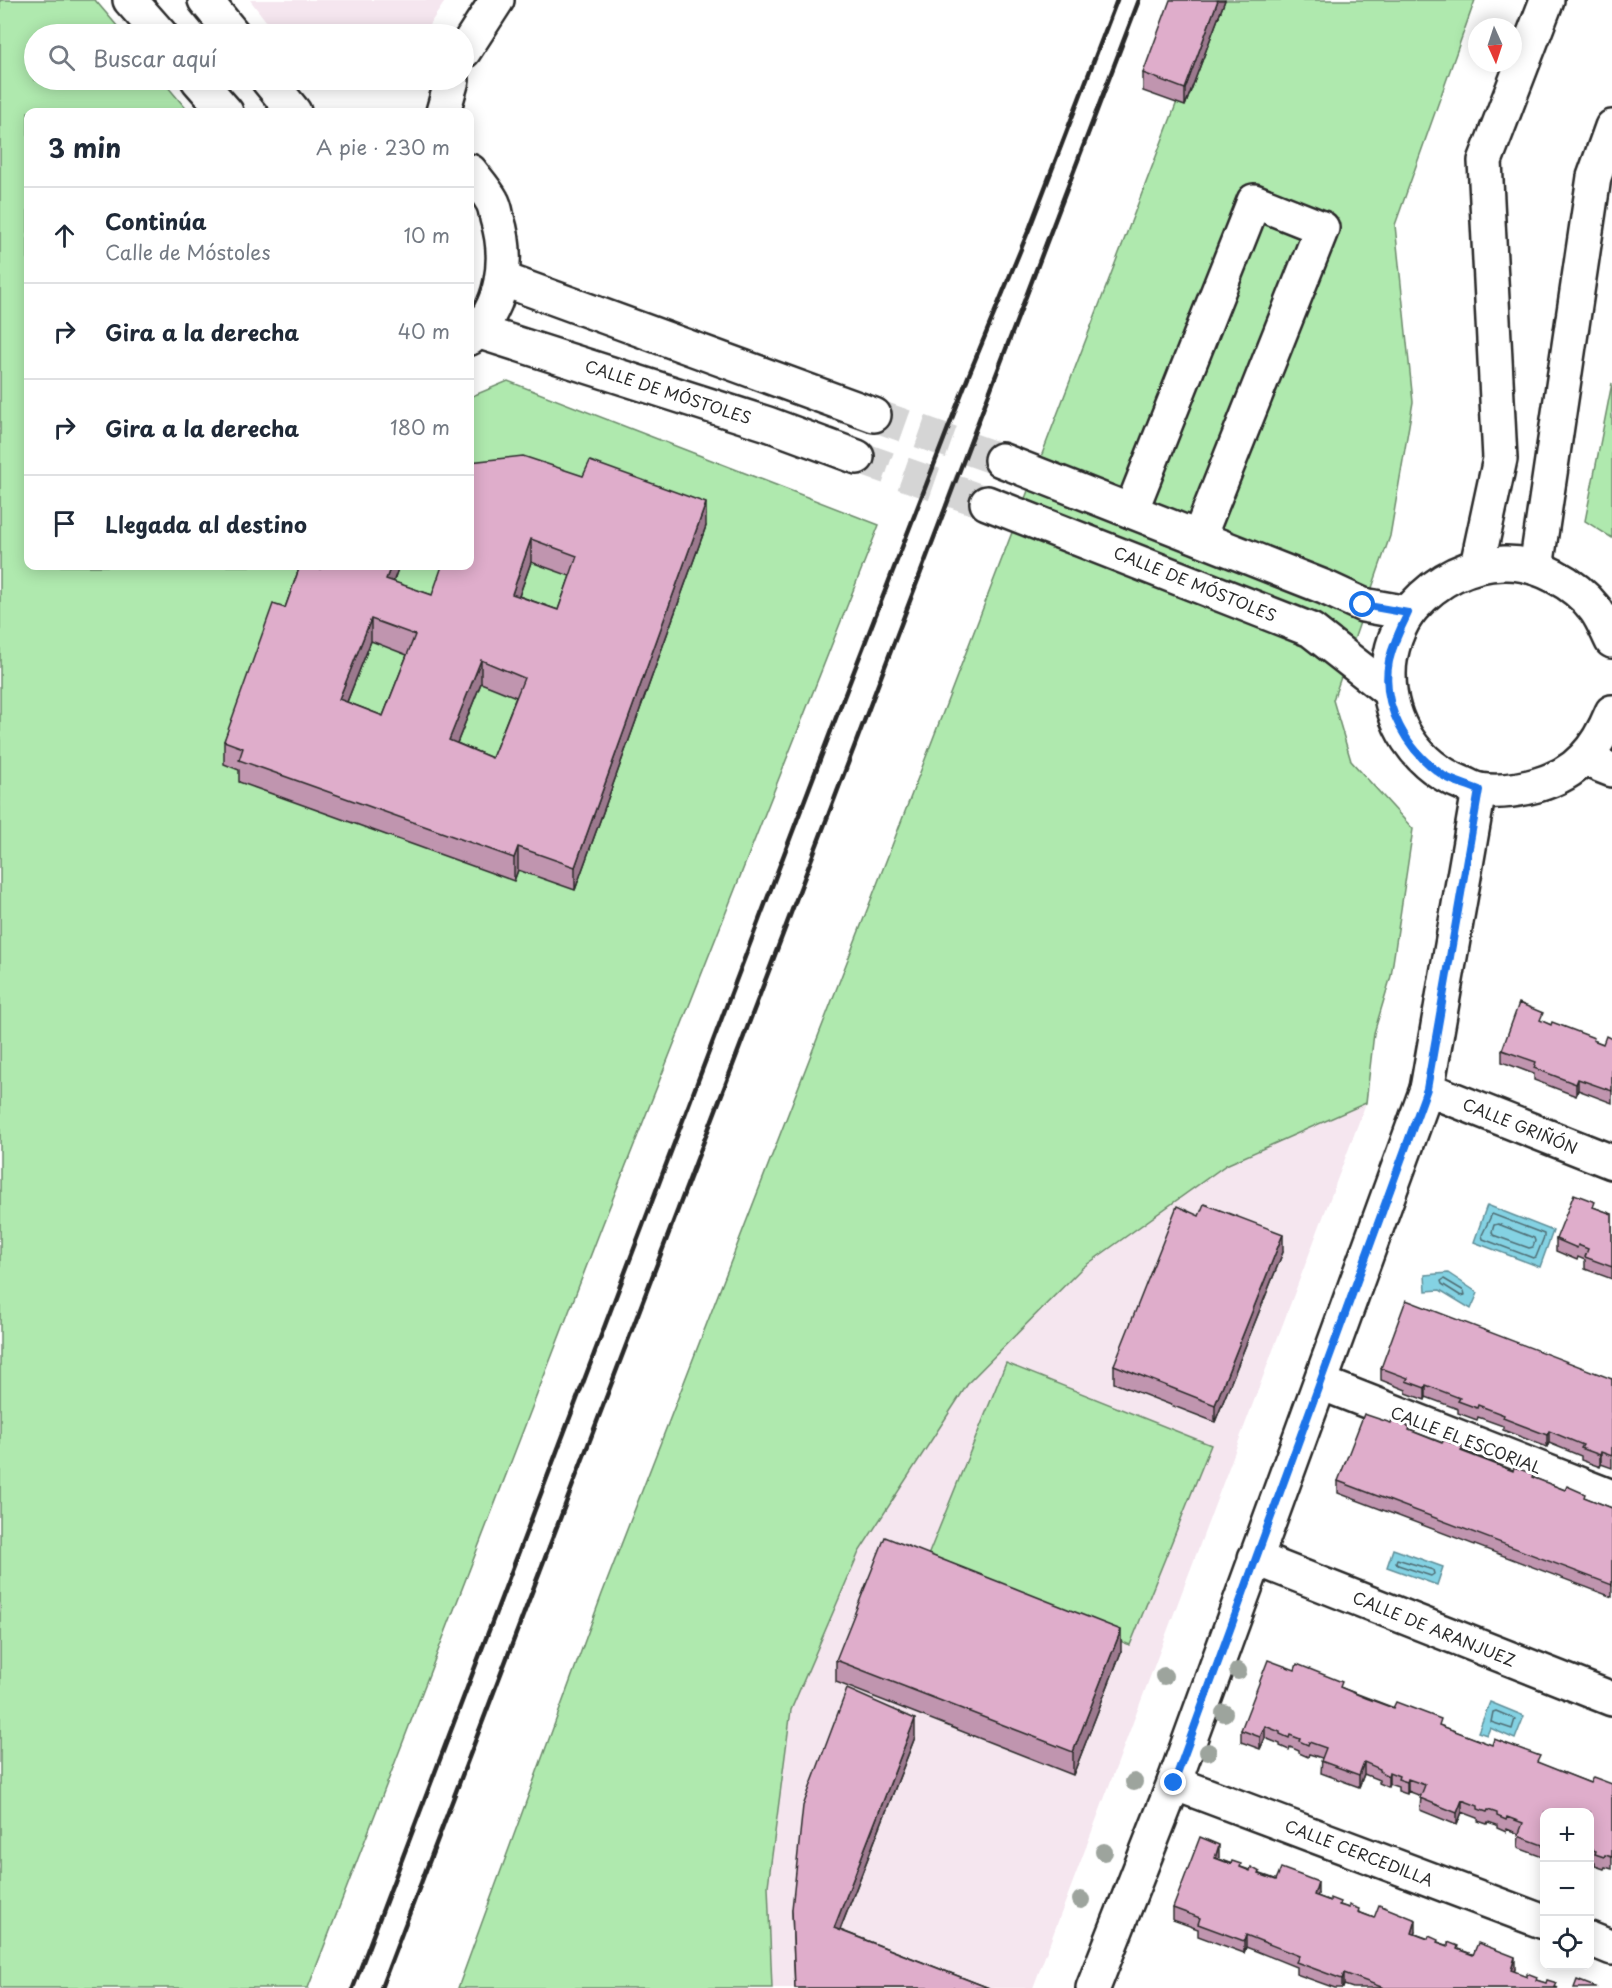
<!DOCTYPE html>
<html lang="es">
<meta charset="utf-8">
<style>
:root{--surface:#fff;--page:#f6f6f7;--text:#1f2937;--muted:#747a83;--line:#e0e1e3}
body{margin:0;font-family:"Playpen Sans",sans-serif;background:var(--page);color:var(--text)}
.controls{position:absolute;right:18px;bottom:18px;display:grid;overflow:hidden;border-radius:12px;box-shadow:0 3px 15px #0003}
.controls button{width:54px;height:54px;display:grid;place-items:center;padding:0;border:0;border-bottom:2px solid var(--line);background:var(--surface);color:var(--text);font:30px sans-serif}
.compass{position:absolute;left:1468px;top:18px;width:54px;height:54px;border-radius:50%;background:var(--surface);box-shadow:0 3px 15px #0003;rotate:177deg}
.stop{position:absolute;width:18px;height:18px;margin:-14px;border:4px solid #1a73e8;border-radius:50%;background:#fff}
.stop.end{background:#1a73e8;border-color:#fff;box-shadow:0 2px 6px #0008}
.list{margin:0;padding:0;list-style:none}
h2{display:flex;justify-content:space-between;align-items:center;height:78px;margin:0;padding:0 24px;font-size:26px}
h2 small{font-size:20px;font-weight:400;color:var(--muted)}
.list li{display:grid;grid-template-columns:39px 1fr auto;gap:18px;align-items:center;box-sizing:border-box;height:96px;padding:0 24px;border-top:2px solid var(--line)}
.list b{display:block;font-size:22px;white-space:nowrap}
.list p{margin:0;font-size:20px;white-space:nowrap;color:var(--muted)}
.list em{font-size:20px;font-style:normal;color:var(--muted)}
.icon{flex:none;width:33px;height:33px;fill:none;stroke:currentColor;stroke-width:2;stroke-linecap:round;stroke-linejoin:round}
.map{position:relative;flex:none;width:1612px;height:1988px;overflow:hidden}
.search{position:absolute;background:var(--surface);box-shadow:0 3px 15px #0003;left:24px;top:24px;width:450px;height:66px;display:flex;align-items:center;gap:15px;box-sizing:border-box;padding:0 21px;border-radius:33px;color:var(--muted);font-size:22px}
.panel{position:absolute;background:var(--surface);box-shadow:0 3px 15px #0003;left:24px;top:108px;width:450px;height:462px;border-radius:12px}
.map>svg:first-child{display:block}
.built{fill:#f5e6ef}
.green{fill:#afe9ae;stroke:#6d8a6c;stroke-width:1.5}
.water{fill:#84d2e3;stroke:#608f99;stroke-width:1.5}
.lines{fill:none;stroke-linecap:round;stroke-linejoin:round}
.shore{stroke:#4f6e75;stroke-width:1.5}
.major-tunnel{stroke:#d5d5d5;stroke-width:33;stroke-dasharray:33 16;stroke-linecap:butt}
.minor-casing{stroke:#2b2b2b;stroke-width:38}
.major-casing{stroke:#2b2b2b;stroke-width:38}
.minor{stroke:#fff;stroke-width:33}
.major{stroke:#fff;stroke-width:33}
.rail{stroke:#2b2b2b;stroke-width:4.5}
.tree{fill:#9da49d}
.wall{fill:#c095af;stroke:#2b2b2b;stroke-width:1.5;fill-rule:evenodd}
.shaded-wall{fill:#9c798e;stroke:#2b2b2b;stroke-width:1.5}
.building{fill:#dfadcb;stroke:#2b2b2b;stroke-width:1.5;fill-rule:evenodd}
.route{stroke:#1a73e8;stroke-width:8}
.labels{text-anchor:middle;stroke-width:6;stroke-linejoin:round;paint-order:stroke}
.street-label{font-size:16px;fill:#2b2b2b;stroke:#fff}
</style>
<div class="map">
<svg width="1612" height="1988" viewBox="0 0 1612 1988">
<rect width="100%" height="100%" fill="#fff"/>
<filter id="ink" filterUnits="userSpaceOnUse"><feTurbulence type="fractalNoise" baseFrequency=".0167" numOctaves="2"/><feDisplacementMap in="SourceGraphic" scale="12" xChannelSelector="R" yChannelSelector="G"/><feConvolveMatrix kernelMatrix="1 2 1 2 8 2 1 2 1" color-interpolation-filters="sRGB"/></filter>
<g filter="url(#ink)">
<g class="built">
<path d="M250,0h196l-23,34h-147z"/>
<path d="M1366,1103l-333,885h-261l-4,-102 22,-176 69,-158 110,-170 113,-114 144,-103z"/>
</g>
<g class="green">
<path d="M0,0h95l29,34h-90v46h128l27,32h-161v454h442v-169l38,-16 371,144 -277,701 -294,762h-308z"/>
<path d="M1216,0h259l-80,225 18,177 -23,134 -57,164 18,61 62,68 -22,147 -17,57 -8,70 -140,62 -144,103 -113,114 -110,170 -68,158 -23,176 4,102h-314l144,-394 291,-751z"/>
<path d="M1612,383v155l-27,-17z"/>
<path d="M1006,1363l205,82 -81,200 -205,-82z"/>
</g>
<g class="water">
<path d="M1487,1205l66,26 -13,36 -66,-25z"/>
<path d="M1448,1273l30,20 -7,16 -31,-19 -14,1 -1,-16z"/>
<path d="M1393,1549l50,18 -6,18 -50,-18z"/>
<path d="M1490,1702l34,14 -9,23 -25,-11 -3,7 -9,-3z"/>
</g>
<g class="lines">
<g class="shore">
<path d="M1492,1214l52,20v3l-8,20 -3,1 -50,-19 -1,-4z"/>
<path d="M1498,1224l36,14 1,3 -2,6 -4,1 -36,-13 -1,-3 2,-7z"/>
<path d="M1444,1279l20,12 1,4 -4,1 -19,-12 -1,-3z"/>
<path d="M1397,1559l36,11 1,4 -3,2 -33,-11 -2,-3z"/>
<path d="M1496,1711l19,8 -3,10 -21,-7 2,-10z"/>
</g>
<g class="major-tunnel">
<path d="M874,415l127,45"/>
<path d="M857,457l130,46"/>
</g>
<g class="minor-casing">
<g id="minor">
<path d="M464,51l33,-51"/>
<path d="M443,112l9,-32"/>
<path d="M1131,511l123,-310 68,27 -123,309"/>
<path d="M1477,566l23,-107 -15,-298 62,-161"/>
<path d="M1536,568l58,-391 18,-50"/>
<path d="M1427,1089l185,73"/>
<path d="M1321,1383l291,114"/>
<path d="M1255,1558l357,141"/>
<path d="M1174,1783l370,139"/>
<path d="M1590,1939l22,9"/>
<path d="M1093,1988l81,-205 253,-694 52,-299"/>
</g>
</g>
<g class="major-casing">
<g id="major">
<path d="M130,0l30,34"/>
<path d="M205,0l28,34"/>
<path d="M198,80l28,32"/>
<path d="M268,80l26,32"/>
<path d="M470,171c7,9 16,19 22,30 3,5 4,12 5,17 13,41 6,91 -27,120"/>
<path d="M502,279l372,136"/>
<path d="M477,331l291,93 89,33"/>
<path d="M1001,460l323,127 39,18 45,8"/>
<path d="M987,503l324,127 78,61"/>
<path d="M1612,641c-5,-10 -10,-23 -17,-32 -20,-26 -58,-47 -91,-46 -37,1 -66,16 -91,44 -15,17 -24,44 -24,67 0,49 27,91 73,109 5,2 11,6 17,7 19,3 40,0 58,-5 17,-5 35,-14 47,-27 13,-13 21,-29 28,-46"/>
<path d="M1584,759l28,11"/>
</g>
</g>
<use href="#minor" class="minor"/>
<use href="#major" class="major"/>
<g class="rail">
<path d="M353,1988l479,-1260 136,-351 62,-150 87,-227"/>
<path d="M381,1988l758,-1988"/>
</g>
</g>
<g class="tree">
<circle cx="1238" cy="1671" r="9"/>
<circle cx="1164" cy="1676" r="9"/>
<circle cx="1224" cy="1713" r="9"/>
<circle cx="1208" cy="1752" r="9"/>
<circle cx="1134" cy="1782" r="9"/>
<circle cx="1104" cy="1852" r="9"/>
<circle cx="1081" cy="1900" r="9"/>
</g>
<g class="wall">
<path d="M1225,0l-40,106 -42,-15v-18z"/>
<path d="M470,462l236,64 -131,364 -57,-20 -4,11 -275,-99v-12l-15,-6v-23l61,-133 15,-42h99l-6,16 39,13 38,-29zM531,562l39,14 -12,34 -39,-14zM371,641l36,14 -24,61 -36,-14zM481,683l35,14 -24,61 -35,-15z"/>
<path d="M1543,1022l60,22 9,-5v64l-34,-13 -2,6 -42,-16v-6l-32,-12v-12z"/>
<path d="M1595,1208l17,6v65l-27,-10v-9l-7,-3 -1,3 -21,-9v-12z"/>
<path d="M1199,1216l84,36 -68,170 -101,-39v-18z"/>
<path d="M1381,1368l231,11v89l-11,-4 -1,3 -19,-7v-4l-32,-13 -2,4 -44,-17v-4l-25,-9 -1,3 -19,-7v-4l-32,-12 -1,3 -19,-7v-3l-25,-10z"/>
<path d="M1391,1423l221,85v89l-274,-104v-12z"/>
<path d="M1121,1652l-48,123 -237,-93v-22z"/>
<path d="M1295,1670l295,113 22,1v85l-7,-2 -1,2 -9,-3v-3l-5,-2v-49h-45v46l-27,-10 1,-14 -12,-5 -1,3 -9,-4v-3l-9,-3 -1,2 -9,-3v-3l-16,-6 -5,13 -37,-15 1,-14 -13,-5 -1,3 -9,-3v-4l-9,-3 -1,3 -9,-4v-3l-15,-6 -5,13 -38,-14 1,-15 -13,-4 -1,3 -9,-4v-2l-9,-4 -1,3 -9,-4v-2l-15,-6 -5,11 -19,-7v-12z"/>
<path d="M915,1737l-75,193 149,58h-194l-3,-79z"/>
<path d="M1219,1857l-1,2 100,35 -1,2 57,22 42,14 -1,2 100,35 -1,3 44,16h-205l-9,-3 -1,3h-8l-39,-14v-7l-50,-20 -2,6 -46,-17v-7l-25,-9v-12z"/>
</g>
<g class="shaded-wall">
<path d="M1218,0h7l-40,106v-17z"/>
<path d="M706,503v23l-131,364v-23z"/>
<path d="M531,539v23l-19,54v-22z"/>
<path d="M391,566h8l-13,36v-23z"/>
<path d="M371,619v22l-32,81v-23z"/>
<path d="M481,660v23l-32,80v-23z"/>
<path d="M518,847v23l-4,11v-23z"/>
<path d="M1578,1079v11l-2,6v-12z"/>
<path d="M1283,1234v18l-68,170v-17z"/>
<path d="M1426,1385v12l-1,3v-12z"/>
<path d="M1549,1431v12l-2,4v-12z"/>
<path d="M1601,1452v12l-1,3v-12z"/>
<path d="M1121,1630v22l-48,123v-23z"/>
<path d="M915,1719v18l-81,208v-17z"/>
<path d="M1265,1726v12l-5,11v-12z"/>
<path d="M1364,1762v12l-5,13v-12z"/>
<path d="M1389,1772v12l-1,3v-11z"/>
<path d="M1408,1779v12l-1,3v-12z"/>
<path d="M1462,1800v12l-5,13v-12z"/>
<path d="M1219,1845v12l-4,12v-11z"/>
<path d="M1318,1882v12l-4,13v-12z"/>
<path d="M1416,1920v12l-4,13v-12z"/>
<path d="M1246,1935v12l-2,6v-12z"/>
<path d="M1515,1957v12l-4,13v-12z"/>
<path d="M1344,1973v12l-1,3h-1v-9z"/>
</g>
<g class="building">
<path d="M1170,0h48l-33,89 -42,-16z"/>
<path d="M523,456l60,20 7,-15 116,42 -131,364 -57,-20 -4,11 -275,-98 4,-12 -19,-7 49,-137 12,4 15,-42h10l10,3 1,-3h70l-5,13 46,16 10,-29h28v-104zM531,539l46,17 -19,54 -46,-16zM371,619l44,16 -32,81 -44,-17zM481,660l43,18 -32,80 -43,-18z"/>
<path d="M1519,1003l24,10 -3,7 11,5 1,-3 42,16 -1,2 10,4 3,-8 6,3v52l-34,-12 -2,5 -42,-16 2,-6 -34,-12z"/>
<path d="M1574,1194l21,8 -2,5 19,7v53l-27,-10 3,-8 -10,-4 -1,3 -21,-9z"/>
<path d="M1204,1204l79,30 -68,171 -101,-40 63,-159 22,10z"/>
<path d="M1406,1300l206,79v77l-11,-4 -1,3 -19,-7 2,-3 -34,-14 -2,4 -44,-17 1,-3 -26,-10 -1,3 -19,-7 2,-3 -34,-13 -1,3 -19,-7 2,-3 -27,-10z"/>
<path d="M1364,1414l27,9 1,-3 18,7 -1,3 33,13 2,-3 19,7 -2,4 52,20 1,-4 19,7 -1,3 33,13 2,-4 18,8 -1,3 28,11v77l-274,-104z"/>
<path d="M885,1537l236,93 -48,122 -237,-92z"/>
<path d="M1268,1660l27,10 2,-6 45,18 -2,5 26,11 27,10 3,-6 45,17 -2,6 53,20 2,-6 46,17 -3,6 53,21 3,-6 19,7v73l-7,-2 -1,2 -9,-3 1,-3 -6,-2v-37h-45v34l-27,-10 5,-13 -16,-6 -1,3 -9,-4v-3l-9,-3 -1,2 -9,-3v-3l-16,-6 -5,13 -37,-15 5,-13 -17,-6 -1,3 -9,-3 1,-3 -10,-4 -1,4 -9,-5 1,-2 -16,-7 -5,13 -38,-14 5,-13 -17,-6 -1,3 -9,-4 1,-2 -10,-4 -1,3 -9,-4v-2l-15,-6 -5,11 -19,-7z"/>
<path d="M847,1689l68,30 -81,209 155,60h-194l-3,-79 11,-103z"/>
<path d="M1200,1837l19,8 -4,13 16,6 1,-3 9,3 -1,3 10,4 1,-4 9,5 -1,2 17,6 5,-12 19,7 18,7 -4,13 16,6v-3l10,4 -1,3 10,3v-3l10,4 -1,3 16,6 5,-13 37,15 -4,13 16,6 1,-3 9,4 -1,2 11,4v-4l10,4 -1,3 16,6 5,-12 19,7 18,7 -4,13 16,6v-3l10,4 -1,3 10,3 1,-3 10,3 -2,4 3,1h-174l-40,-15 -2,6 -46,-17 3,-6 -53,-21 -2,6 -46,-17 2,-6 -27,-10z"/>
<path d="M1577,1980l18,7 2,1h-23z"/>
</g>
</g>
<g class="lines" filter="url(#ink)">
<path class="route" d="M1174,1783l253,-694 52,-299c-11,-5 -25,-8 -35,-14 -36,-24 -64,-70 -55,-115 4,-17 11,-32 19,-48l-45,-8"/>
</g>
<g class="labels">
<g class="street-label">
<text transform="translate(668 392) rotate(18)" y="6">CALLE DE MÓSTOLES</text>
<text transform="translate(1195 584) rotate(22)" y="6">CALLE DE MÓSTOLES</text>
<text transform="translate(1520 1126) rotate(22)" y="6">CALLE GRIÑÓN</text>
<text transform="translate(1466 1440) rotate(21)" y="6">CALLE EL ESCORIAL</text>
<text transform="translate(1434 1629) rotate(22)" y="6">CALLE DE ARANJUEZ</text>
<text transform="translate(1359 1853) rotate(21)" y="6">CALLE CERCEDILLA</text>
</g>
</g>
</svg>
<div class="controls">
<button>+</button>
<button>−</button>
<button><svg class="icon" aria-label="locate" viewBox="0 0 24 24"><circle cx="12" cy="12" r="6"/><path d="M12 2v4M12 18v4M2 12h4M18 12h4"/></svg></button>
</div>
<svg class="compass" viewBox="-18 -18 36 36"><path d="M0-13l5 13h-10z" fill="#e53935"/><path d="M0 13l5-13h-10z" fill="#747a83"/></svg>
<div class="stop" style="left:1363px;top:605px"></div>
<div class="stop end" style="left:1174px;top:1783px"></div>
<div class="search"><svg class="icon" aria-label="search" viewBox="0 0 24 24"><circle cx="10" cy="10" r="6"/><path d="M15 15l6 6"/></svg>Buscar aquí</div>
<section class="panel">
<h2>3 min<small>A pie · 230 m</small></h2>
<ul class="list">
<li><svg class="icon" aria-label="ahead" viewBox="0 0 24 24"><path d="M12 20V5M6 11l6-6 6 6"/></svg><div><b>Continúa</b><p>Calle de Móstoles</p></div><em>10 m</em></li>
<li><svg class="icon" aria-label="right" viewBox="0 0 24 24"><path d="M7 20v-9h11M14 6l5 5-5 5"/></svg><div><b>Gira a la derecha</b></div><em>40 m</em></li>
<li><svg class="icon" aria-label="right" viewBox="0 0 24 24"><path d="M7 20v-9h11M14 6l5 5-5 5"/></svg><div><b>Gira a la derecha</b></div><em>180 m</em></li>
<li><svg class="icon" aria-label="arrive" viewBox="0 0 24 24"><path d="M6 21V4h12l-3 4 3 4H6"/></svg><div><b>Llegada al destino</b></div></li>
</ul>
</section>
</div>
